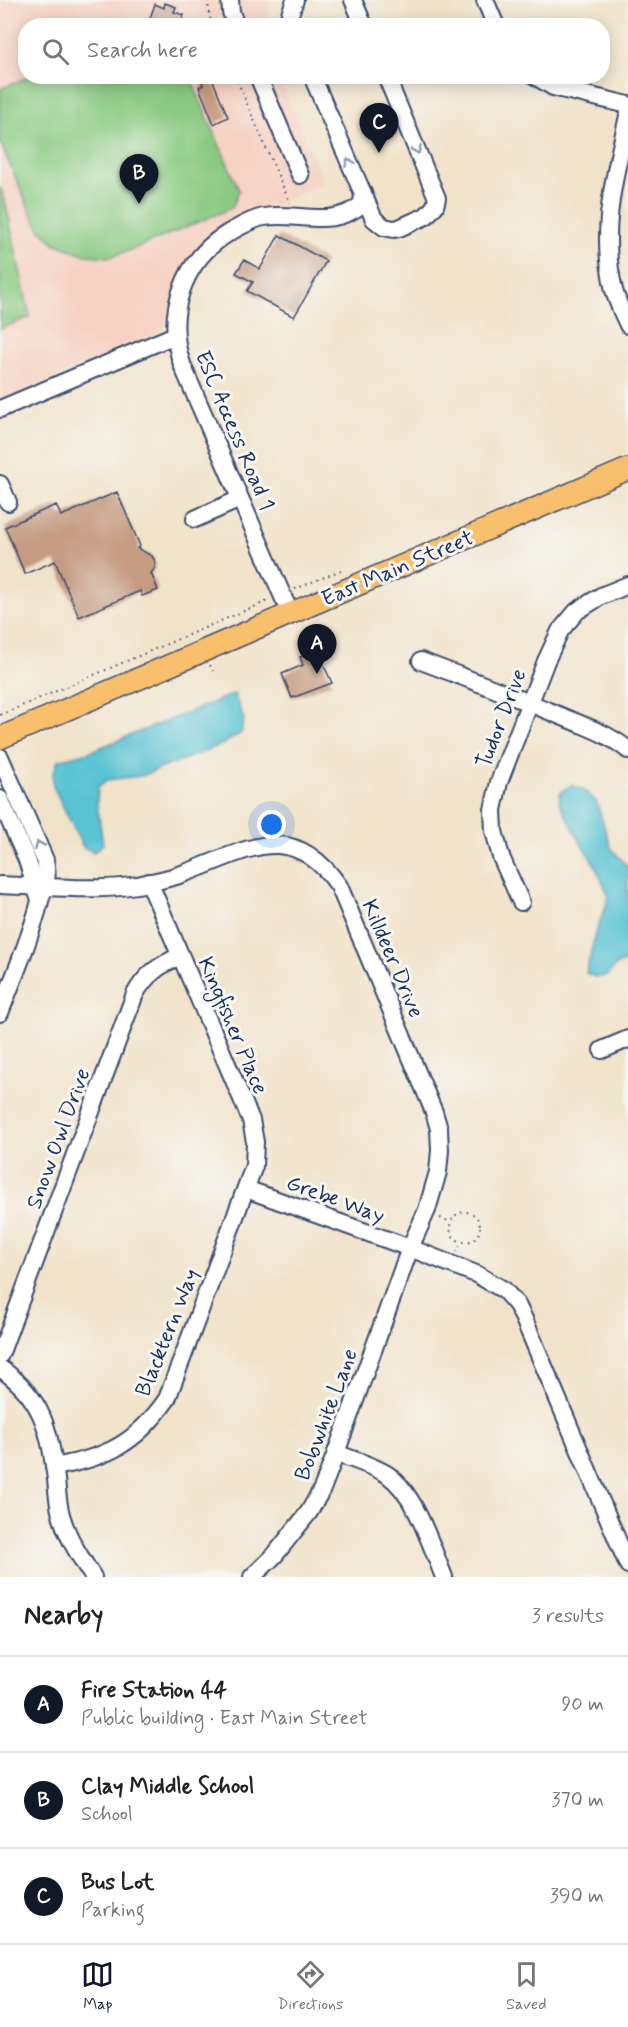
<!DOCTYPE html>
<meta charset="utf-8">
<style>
:root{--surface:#fff;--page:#f2f2f2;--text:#222;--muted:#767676;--line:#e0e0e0;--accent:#111827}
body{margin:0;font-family:Mynerve,sans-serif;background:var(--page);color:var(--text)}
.you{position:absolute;left:272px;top:825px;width:21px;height:21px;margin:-15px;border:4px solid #fff;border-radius:50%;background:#1a73e8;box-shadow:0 0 0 9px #1a73e833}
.badge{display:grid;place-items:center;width:39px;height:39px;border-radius:50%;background:var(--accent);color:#fff;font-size:20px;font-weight:700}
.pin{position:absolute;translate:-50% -50px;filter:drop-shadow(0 2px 3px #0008)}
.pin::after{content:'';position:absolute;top:32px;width:21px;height:18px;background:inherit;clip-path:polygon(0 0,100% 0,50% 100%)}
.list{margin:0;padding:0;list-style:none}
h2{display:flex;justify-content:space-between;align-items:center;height:78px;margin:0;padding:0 24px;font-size:26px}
h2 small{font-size:20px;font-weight:400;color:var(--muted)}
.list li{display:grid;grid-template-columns:39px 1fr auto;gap:18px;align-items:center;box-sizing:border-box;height:96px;padding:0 24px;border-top:2px solid var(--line)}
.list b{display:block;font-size:22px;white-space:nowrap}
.list p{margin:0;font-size:20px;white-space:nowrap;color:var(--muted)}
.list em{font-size:20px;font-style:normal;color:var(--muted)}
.icon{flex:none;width:33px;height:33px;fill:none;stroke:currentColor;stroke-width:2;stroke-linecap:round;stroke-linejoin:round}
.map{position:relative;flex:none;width:628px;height:1577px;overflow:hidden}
.search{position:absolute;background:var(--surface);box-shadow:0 3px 15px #0003;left:18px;right:18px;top:18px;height:66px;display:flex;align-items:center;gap:15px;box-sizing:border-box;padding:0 21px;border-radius:24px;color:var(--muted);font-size:22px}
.sheet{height:366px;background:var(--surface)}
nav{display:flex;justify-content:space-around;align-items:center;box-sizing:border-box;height:84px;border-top:2px solid var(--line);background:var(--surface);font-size:16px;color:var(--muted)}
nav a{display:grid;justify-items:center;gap:3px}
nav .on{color:var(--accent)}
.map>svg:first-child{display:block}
.built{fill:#f6d2c3}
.green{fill:#89c981;stroke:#527c70;stroke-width:1.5}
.water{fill:#58c3d2;stroke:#3a7998;stroke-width:1.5}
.building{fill:#c59b82}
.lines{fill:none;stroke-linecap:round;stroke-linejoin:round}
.minor-casing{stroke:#3b4a6e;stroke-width:20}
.major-casing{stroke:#3b4a6e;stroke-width:24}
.path{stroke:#3b4a6e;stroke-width:2;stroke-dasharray:1.5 4.5;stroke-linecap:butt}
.minor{stroke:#fff;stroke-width:16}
.major{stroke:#f8bf6c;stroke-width:21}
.oneway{stroke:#8d97ae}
.labels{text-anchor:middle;stroke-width:6;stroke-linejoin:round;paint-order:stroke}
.street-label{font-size:22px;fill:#1b2f5e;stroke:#f6f6f2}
</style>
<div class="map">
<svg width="628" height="1577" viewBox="0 0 628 1577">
<rect width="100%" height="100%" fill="#f6f6f2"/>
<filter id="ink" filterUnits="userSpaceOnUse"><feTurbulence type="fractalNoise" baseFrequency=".0167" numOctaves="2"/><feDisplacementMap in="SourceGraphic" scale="12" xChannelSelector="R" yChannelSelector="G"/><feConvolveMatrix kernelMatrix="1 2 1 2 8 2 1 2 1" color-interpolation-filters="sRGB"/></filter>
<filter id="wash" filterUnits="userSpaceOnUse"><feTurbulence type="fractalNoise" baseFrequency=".008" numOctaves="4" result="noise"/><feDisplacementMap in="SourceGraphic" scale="24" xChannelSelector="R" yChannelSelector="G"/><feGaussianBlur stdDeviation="1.35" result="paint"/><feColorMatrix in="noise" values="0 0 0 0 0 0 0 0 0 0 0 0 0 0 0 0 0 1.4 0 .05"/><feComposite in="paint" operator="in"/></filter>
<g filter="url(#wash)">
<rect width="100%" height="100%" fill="#f1e3ca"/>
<path class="built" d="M0,0h273l-9,25 -238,1v50l253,1 46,106 -96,42 -61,93 -4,10 -11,8 -153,66z"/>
<g class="green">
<path d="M30,76l160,1 49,113 -7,18 -101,42 -21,7 -24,-2 -32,-12 -14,-14 -9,-16 -31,-71v-53z"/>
<path d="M0,187l5,13 25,117 -30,12z"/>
</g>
<g class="water">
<path d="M234,694l10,25 -3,14 -20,12 -80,31 -34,4 -9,7 -1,17 6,40 -9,8 -11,-5 -30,-61v-11l5,-15 31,-8z"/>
<path d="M571,785l12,5 13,11 15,47 17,19v93l-13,6 -8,10 -12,1 -9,-4 9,-38 14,-38 -14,-32 -13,-20 -23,-43 1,-9z"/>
</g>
<g id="blocks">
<g class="building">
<path d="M165,3l11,4 -2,5 10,3 -4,11h-19l-12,-5 6,-17 9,4z"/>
<path d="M200,76h11l17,41 -14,7 -15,-37 4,-2z"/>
<path d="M279,235l47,26 -32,56 -47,-26 6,-9 -17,-9 8,-13 16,9z"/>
<path d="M117,492l23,54 -3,2 15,8 3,5v7l-4,5 7,17 -16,6 -2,-5 -61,26 -24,-56 -30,13 -20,-47 51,-22 5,11z"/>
<path d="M317,650l15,33 -40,15 -10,-24 21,-9 -3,-8z"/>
</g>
</g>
</g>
<g filter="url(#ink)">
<use href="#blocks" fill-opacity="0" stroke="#3b4a6e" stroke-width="1.5"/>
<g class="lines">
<g class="minor-casing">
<g id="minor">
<path d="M230,0l1,12 5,14"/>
<path d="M353,0l11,26"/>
<path d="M485,0l11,26"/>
<path d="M291,26l-1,-12 5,-14"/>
<path d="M258,76l42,99"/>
<path d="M312,76l62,143 10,8 10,2 5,-1 27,-12 9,-10 2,-8 -51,-122"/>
<path d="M535,76l18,11 75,18"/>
<path d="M628,116c-13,58 -29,115 -14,174 3,12 9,24 14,35"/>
<path d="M0,409l175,-74"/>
<path d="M0,484l8,18"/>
<path d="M195,519l45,-20"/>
<path d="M290,613l-107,-246c-19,-52 -1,-107 47,-135 11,-6 22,-13 34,-15 33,-6 68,13 98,-13l1,-11"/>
<path d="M421,661c48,18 95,36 142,56 22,9 46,17 65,33"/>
<path d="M0,757l45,103c4,21 0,23 -5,41 -10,39 -26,75 -40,112"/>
<path d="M0,799l27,61 11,35"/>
<path d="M0,885c15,1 30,1 46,2 30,1 61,3 91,-2 15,-3 31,-6 45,-11 63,-22 108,-58 157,12l95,226 5,17 1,21 -2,22 -11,38 -17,38 -74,205 -14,36 -13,23 -35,44 -22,21"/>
<path d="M521,902l-20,-45 -7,-26 -1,-21 6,-28 47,-121 14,-30 17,-20 24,-15 27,-11"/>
<path d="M602,1050l26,-11"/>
<path d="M246,1189l164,59 66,26 28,16 13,15 7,14 104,246"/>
<path d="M0,1355l135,-361c11,-20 25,-29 45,-38"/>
<path d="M0,1368c43,30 49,61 56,111 1,12 2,25 5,36 6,22 20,43 32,62"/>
<path d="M336,1453c17,7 37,12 52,22 28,20 43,71 56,102"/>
<path d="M54,1467c52,-9 82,-23 113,-68l87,-233 1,-24 -4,-22 -102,-238"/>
</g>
</g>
<g class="major-casing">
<path id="major" d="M0,738l628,-269"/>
</g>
<g class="path">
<path d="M208,0l1,15 4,11"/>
<path d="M235,76l55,127"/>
<path d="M295,589l44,-18 6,1"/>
<path d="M210,665l3,6"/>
<path d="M0,715l270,-115"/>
<circle cx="465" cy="1227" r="15"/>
<path d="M440,1218l11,4"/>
<path d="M457,1252l4,-11"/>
</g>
<use href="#minor" class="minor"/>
<use href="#major" class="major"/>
</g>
<defs><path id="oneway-chevron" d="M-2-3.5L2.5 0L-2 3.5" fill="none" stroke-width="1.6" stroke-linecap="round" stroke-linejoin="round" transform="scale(1.5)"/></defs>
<g class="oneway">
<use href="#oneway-chevron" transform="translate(417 150) rotate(67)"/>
<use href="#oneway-chevron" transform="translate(349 162) rotate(-113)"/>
<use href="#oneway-chevron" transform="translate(39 845) rotate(-114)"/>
</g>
</g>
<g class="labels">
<g class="street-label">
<text transform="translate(236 430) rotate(67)" y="8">ESC Access Road 1</text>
<text transform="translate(397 567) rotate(-23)" y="8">East Main Street</text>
<text transform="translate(500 718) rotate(-69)" y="8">Tudor Drive</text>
<text transform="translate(394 958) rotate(67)" y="8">Killdeer Drive</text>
<text transform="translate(234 1025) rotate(67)" y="8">Kingfisher Place</text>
<text transform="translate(57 1138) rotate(-70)" y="8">Snow Owl Drive</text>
<text transform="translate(336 1198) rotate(20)" y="8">Grebe Way</text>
<text transform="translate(166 1332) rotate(-68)" y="8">Blacktern Way</text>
<text transform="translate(325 1414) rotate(-69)" y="8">Bobwhite Lane</text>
</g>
</g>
</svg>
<div class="you"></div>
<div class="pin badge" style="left:317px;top:674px">A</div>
<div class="pin badge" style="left:139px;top:204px">B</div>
<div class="pin badge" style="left:379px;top:153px">C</div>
<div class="search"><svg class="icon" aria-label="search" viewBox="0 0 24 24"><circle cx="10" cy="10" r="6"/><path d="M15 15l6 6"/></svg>Search here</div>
</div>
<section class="sheet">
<h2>Nearby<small>3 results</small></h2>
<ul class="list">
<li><span class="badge">A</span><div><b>Fire Station 44</b><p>Public building · East Main Street</p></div><em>90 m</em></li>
<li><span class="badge">B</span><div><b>Clay Middle School</b><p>School</p></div><em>370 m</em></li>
<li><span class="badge">C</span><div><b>Bus Lot</b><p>Parking</p></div><em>390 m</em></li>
</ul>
</section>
<nav>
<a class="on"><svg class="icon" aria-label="map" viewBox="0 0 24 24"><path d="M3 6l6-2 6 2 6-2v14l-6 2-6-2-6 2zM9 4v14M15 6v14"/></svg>Map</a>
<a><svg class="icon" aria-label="directions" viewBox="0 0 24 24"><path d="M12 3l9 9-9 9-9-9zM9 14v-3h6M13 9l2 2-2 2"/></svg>Directions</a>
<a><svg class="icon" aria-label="saved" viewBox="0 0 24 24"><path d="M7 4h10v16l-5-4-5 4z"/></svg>Saved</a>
</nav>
